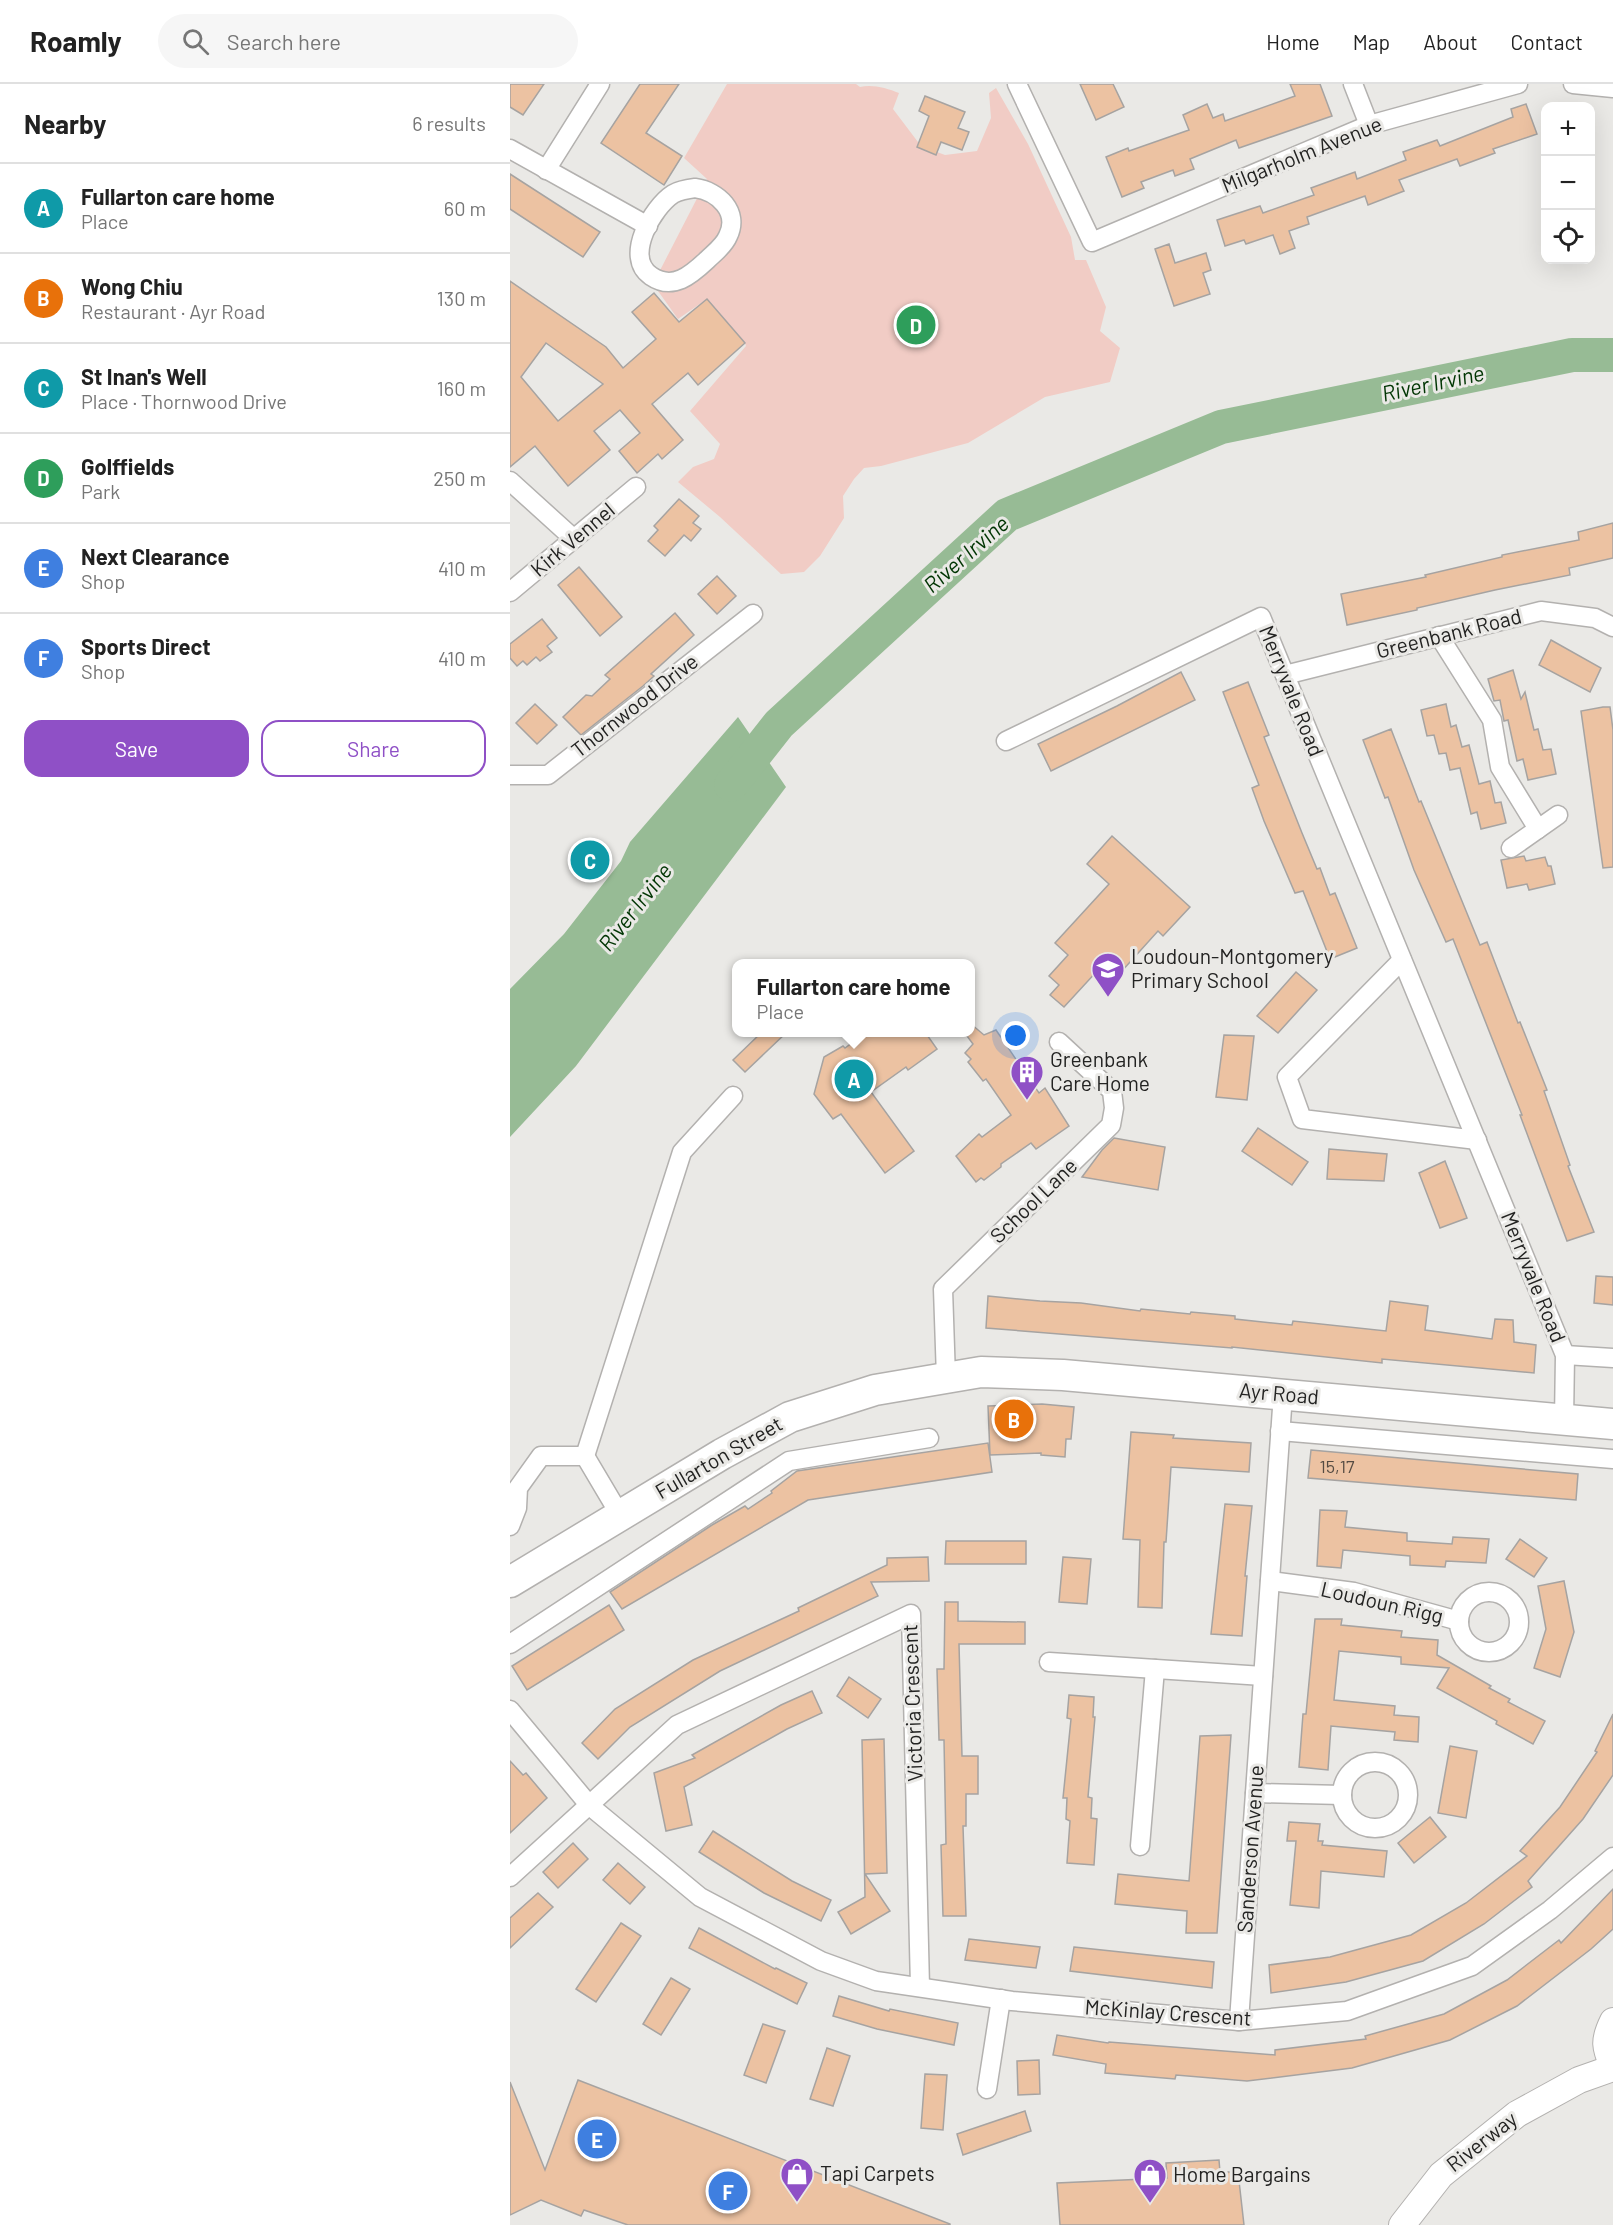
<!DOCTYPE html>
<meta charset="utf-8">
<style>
:root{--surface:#fff;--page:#f6f6f6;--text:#222;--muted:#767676;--line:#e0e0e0;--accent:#8f50c6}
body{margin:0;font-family:Barlow,sans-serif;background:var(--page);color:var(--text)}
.controls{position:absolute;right:18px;top:18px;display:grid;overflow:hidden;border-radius:12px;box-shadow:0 6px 24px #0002}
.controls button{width:54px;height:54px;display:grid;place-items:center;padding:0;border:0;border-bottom:2px solid var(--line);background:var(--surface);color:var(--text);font:30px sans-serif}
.you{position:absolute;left:506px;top:952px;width:21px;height:21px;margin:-15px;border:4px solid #fff;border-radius:50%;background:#1a73e8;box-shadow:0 0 0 9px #1a73e833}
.badge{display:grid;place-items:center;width:39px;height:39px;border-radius:50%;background:var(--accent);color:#fff;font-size:20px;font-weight:700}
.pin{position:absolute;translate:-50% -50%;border:3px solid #fff;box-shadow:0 2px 6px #0006}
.popup{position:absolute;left:222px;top:875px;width:243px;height:78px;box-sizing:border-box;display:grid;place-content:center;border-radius:12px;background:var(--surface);filter:drop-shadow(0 2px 4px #0005);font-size:20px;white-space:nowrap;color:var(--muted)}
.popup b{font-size:22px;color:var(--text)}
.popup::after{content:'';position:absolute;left:50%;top:100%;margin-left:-12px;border:12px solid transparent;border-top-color:var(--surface)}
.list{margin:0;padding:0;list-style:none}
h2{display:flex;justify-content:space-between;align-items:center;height:78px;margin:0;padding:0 24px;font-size:26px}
h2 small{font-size:20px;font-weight:400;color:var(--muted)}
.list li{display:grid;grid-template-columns:39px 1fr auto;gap:18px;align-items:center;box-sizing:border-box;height:90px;padding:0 24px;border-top:2px solid var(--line)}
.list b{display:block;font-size:22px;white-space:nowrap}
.list p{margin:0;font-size:20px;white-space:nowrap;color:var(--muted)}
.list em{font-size:20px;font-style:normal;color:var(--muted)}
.actions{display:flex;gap:12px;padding:18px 24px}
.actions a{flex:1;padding:14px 0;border:2px solid var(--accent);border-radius:18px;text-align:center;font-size:21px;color:var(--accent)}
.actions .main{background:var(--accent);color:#fff}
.icon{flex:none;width:33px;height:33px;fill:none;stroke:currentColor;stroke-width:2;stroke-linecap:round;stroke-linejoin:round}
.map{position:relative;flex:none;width:1103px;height:2141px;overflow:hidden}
header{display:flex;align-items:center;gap:36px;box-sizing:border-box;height:84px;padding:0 30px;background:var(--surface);border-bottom:2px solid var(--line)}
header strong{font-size:28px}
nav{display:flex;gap:33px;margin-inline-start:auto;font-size:21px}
.search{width:420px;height:54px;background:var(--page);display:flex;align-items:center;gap:15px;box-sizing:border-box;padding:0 21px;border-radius:33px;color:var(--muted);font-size:22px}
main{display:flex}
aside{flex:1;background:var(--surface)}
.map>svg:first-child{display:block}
.green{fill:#f1ccc5}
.water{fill:#97bb95}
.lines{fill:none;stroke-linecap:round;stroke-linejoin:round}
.river{stroke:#97bb95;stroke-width:34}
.building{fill:#ecc2a2;stroke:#a6a3a1;stroke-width:1.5;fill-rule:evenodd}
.street-casing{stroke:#b3b1af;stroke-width:21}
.secondary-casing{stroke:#b3b1af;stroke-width:28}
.primary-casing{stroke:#b3b1af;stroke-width:33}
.street{stroke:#fff;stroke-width:18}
.secondary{stroke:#fff;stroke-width:26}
.primary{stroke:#fff;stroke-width:30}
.labels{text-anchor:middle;stroke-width:6;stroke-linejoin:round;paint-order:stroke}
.number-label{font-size:18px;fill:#554b42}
.street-label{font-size:21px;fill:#232322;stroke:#eae9e6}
.poi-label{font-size:21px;fill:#232322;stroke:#eae9e6;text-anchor:start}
.water-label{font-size:22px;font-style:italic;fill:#003503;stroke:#eae9e6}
</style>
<header>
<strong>Roamly</strong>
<div class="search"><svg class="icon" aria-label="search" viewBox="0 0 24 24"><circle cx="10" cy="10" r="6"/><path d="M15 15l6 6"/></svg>Search here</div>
<nav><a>Home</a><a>Map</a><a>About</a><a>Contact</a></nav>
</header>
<main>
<aside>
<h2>Nearby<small>6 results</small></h2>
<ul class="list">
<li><span class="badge" style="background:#0f9aa8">A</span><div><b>Fullarton care home</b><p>Place</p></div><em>60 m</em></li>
<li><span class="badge" style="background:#e8710a">B</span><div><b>Wong Chiu</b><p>Restaurant · Ayr Road</p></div><em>130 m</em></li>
<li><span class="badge" style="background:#0f9aa8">C</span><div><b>St Inan's Well</b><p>Place · Thornwood Drive</p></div><em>160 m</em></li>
<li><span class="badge" style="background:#2e9e5b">D</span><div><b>Golffields</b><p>Park</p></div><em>250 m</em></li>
<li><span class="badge" style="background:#3f7fe0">E</span><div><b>Next Clearance</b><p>Shop</p></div><em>410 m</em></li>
<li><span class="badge" style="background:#3f7fe0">F</span><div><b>Sports Direct</b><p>Shop</p></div><em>410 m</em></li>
</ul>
<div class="actions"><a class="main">Save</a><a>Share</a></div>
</aside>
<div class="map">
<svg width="1103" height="2141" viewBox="0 0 1103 2141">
<rect width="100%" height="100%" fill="#eae9e6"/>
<path class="green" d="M217,0h129l4,3c12,-3 27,1 39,6l-6,16 28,37 24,9 32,-4 14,-33 -2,-25 7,-5 32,56 43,93 4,23h11l20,47 -6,24 20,17 -10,34 -65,15 -77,46 -87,23 -17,2 -10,11 -11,17 1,22 -24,38 -16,16 -23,2 -61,-57 -42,-35 15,-15 21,-8 6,-15 -30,-33 56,-65 -1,-3 -38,-44 -29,20 -25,-35 54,-105 -23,-21z"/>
<path class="water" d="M228,633l48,70 -210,279 -66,71v-148l54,-55 57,-73 9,-19z"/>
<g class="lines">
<path class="river" d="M221,701l48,-61 228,-209 214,-88 351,-72h41"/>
</g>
<g class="building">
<path d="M0,0h34l-21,31 -13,-8z"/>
<path d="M130,0h39l-33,49 36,23 -18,29 -63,-42z"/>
<path d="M570,0h33l11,23 -28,13z"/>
<path d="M780,0h30l12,32 -93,32 -3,-8 -46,19 4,10 -19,7 -2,-6 -32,12 3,6 -22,9 -16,-40 22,-9 1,3 60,-21 -6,-15 24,-11 6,14 10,-4 2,7 70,-25z"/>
<path d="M415,12l40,16 -7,16 11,4 -7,18 -21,-8 -5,13 -19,-8 12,-31 -10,-5z"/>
<path d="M1016,20l11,30 -44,15 2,4 -35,13 -3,-7 -58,21 5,11 -36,14 -3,-9 -58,21 2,7 -20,7 6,17 -15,6 -7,-19 -27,9 -2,-4 -19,6 -8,-26 43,-14 3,7 51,-18 -3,-7 44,-16 2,7 49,-19 -3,-8 34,-12 3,6 73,-29 -2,-8z"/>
<path d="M0,90l90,58 -17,25 -73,-48z"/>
<path d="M659,160l6,19 31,-10 5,17 -8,3 7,21 -36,12 -19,-57z"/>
<path d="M0,197l96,66 17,21 33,-29 -24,-27 22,-19 25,29 28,-23 38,44 -47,42 -10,-12 -36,31 31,36 -21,19 -4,-5 -21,19 -18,-22 21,-18 -20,-23 -26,21 16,19 -42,36 -33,-40 -25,21zM36,259l57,41 -45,37 -37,-44z"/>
<path d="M169,415l20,17 -6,7 8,6 -10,12 -7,-6 -19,21 -17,-15 10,-11 -4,-4z"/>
<path d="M1103,439v35l-44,10 1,7 -75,15 -78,18v2l-70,15 -6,-31 85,-17 -1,-2 77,-18v-2l77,-15 -1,-8z"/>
<path d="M69,483l43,50 -22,19 -42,-51z"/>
<path d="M207,492l19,20 -19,18 -19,-20z"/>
<path d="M165,529l19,22 -43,39 3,2 -11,10 -62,49 -18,-18 23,-22 6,1 18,-17 -5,-4z"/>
<path d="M32,535l15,19 -10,8 5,6 -12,9 -4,-4 -9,8 -4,-4 -6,5 -7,-8v-14z"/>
<path d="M1041,556l50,28 -11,24 -51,-27z"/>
<path d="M1003,586l8,29 4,-7 9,38 4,-1 5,21 8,-1 5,25 -28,6 -5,-21 -6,2 -9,-41 -4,1 -4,-21 -6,1 -6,-22z"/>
<path d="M671,588l14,28 -144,71 -13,-27 79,-38z"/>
<path d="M738,598l21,53 -5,2 38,96 15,36 3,-1 10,27 5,-2 22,55 -27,11 -27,-68 -8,2 -31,-72 -12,-33 7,-3 -36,-93z"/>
<path d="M25,620l22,21 -20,19 -21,-21z"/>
<path d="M936,620l5,23 5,-2 6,22 7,-2 10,39 11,-3 5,22 6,-1 5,21 -25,6 -4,-17 -6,2 -11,-46 -10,2 -4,-17 -7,1 -5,-19 -7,1 -6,-26z"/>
<path d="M1093,623h7l3,23v137l-10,1 -22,-157z"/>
<path d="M881,645l28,73 2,-1 59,144 7,-3 31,81 2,-1 27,68 -3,1 26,74 -2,1 26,66 -27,9 -47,-126h2l-69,-176 -7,3 -32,-72 -26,-73 -3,1 -22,-58z"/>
<path d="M602,752l78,71 -27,29 -5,-5 -46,51 -14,-12 -34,37 -14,-12 9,-10 -10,-9 19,-21 -13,-12 54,-59 -22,-20z"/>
<path d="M1014,772l2,5 19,-4 3,9h3l4,18 -26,6 -2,-6 -20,4 -6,-28z"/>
<path d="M786,888l21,18 -39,43 -21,-17z"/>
<path d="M461,940l13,11 12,-5 43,63 6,-5 24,38 -33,23 -5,-6 -30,21v3l-17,13 -3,-2 -5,4 -20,-26 23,-22 3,3 29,-22 -25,-36 -3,2 -15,-19 3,-3 -6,-6 8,-9 -9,-12h7z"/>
<path d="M252,948h25l-42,40 -12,-12z"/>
<path d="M357,948h58l12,17 -29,21 -2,-3 -35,25 43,59 -29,22 -44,-59 -8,5 -19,-25 10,-37 19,-11 2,2z"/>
<path d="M714,951l30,1 -7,64 -31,-3z"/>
<path d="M748,1044l50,34 -16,23 -50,-34z"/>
<path d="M604,1054l51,9 -7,43 -76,-13 20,-27z"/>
<path d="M819,1065l58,5 -3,27 -57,-2z"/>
<path d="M935,1077l22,57 -27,10 -21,-55z"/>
<path d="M1086,1192l17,1v28l-19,-2z"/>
<path d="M478,1212l52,5 41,2 59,8 1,-2 49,5 1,-2 44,4v3l57,6 1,-4 93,10 4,-30 38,5 -3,24 67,9 3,-20 18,1 1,22 22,3 -2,28 -152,-14v4l-150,-16v1l-246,-20z"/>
<path d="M532,1320l32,3 -3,32h-5l-1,18 -24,-2v-2l-51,2 -2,-49z"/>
<path d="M621,1348l43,3 -1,3 78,5 -2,29 -78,-5 -5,75h-2l-2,66 -24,-1 2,-67 -17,-1z"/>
<path d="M478,1359l4,29 -184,28 -186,109 -12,-17 102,-67 33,-19 3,3 24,-16 -1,-2 26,-20z"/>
<path d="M801,1366l267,24 -2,26 -268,-22z"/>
<path d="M715,1420l27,2 -7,70h2l-5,60 -31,-2z"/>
<path d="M810,1426l27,1 -2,16 62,6v8l45,3 1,-7 36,2 -3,24 -40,-2 -1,6 -35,-2v-9l-67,-6 -2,18 -24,-2z"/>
<path d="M1010,1455l27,19 -13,19 -28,-18z"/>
<path d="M436,1457h80v23h-81z"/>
<path d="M418,1473l1,24 -58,1 7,14 -158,75 -90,56 -32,32 -16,-16 33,-34 78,-49 106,-49 -1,-3 89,-43v-7z"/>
<path d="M553,1473l28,2 -4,45 -28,-2z"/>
<path d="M1054,1497l10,51 -14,45 -26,-9 12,-39 -8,-43z"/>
<path d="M435,1518h13v19l67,1v22h-66l3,112h16v38h-12v32h-3l3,90h-23l-2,-71 5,-1 -2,-104h-5l-2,-71h7z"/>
<path d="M99,1521l15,25 -97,60 -15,-24z"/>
<path d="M805,1535h27l-1,6 61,6 -1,6 37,3 -1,15 54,31 -2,2 21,11 -2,3 37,19 -12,23 -37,-20 1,-3 -60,-33 12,-20 -48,-4v-7l-62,-6 -5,49 61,6 -1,9 25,2 -1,25 -24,-2 1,-8 -64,-6 -3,44 -29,-3 4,-53h3z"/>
<path d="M339,1593l32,22 -13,19 -31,-22z"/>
<path d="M302,1607l10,22 -35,16 -103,58 8,38 -26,6 -12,-58 41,-15 -3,-3 89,-50z"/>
<path d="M559,1611l25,2 -1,20h2l-7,80 4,1 -1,20 6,1 -3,46 -27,-2 3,-42 -4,-2 1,-21h-4l8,-79 -4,-1z"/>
<path d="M1103,1630v61l-30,44 -55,62 4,6 -48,37 -61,37 -77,21 -75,11 -2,-28 61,-8 81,-22 55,-32 61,-47 -7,-5 40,-44 37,-55 -2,-1z"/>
<path d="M721,1651l-14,198h-31l1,-22 -72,-7 3,-30 71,7 11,-145z"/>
<path d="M374,1655l3,134 -22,1 25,37 -39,23 -13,-22 27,-15 -3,-157z"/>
<path d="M940,1662l27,5 -11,67 -28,-5z"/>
<path d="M0,1677l13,14 3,-2 21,25 -37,35z"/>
<path d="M920,1733l16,20 -32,26 -16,-20z"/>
<path d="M779,1738l31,2 -2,17h5l-1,4 65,6 -3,26 -63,-6 -2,37 -29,-3 6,-64h-9z"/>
<path d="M203,1747l79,50 39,19 -10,21 -57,-28 -65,-41z"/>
<path d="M63,1759l15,16 -30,29 -15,-16z"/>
<path d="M108,1779l27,24 -15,17 -27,-24z"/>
<path d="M1103,1805v40l-22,20 -74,57 -67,34 -98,28 -105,13 -71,-6 -1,4 -70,-6 1,-9 -53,-9 4,-20 51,8 1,-1 166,13v-5l91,-11 -1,-3 79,-22 63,-34 52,-40 2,3z"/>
<path d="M28,1809l15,14 -43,41v-30z"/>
<path d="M111,1839l20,13 -45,66 -20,-13z"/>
<path d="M189,1844l76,41 1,-1 31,15 -10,21 -108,-56z"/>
<path d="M459,1855l71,8 -4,21 -71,-8z"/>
<path d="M564,1863l140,15 -2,26 -142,-17z"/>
<path d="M161,1894l19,11 -29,46 -18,-11z"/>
<path d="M329,1912l50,15 1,-2 68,14 -4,22 -77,-16 -44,-13z"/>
<path d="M253,1940l22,7 -19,52 -22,-8z"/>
<path d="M317,1964l23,8 -17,50 -23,-7z"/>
<path d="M529,1976l1,34 -22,1 -1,-34z"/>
<path d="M415,1990l22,1 -4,55 -22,-2z"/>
<path d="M68,1996l372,144v1h-322l-44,-15 -3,6 -40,-16 -31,15v-133l35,88z"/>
<path d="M515,2027l6,20 -68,24 -6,-21z"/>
<path d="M709,2076l1,12h18l6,53h-184l-3,-42 110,-5 -1,-15z"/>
</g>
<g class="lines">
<g class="street-casing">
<g id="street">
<path d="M507,0l75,158 277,-117 149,-41"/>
<path d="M843,0l16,41"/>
<path d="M1063,0l40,4"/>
<path d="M0,65l138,77"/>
<path d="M36,86l54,-86"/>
<path d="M185,104c23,3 45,24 33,48 -4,10 -14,17 -21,24 -16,15 -34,31 -56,16 -28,-19 2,-69 22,-82 7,-4 14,-5 22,-6z"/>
<path d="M0,397l64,58"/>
<path d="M0,508l126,-105"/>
<path d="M929,552l53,84 8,47 38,62"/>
<path d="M775,591l256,-64 54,7 18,9"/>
<path d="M496,657l255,-124 304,738 -1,65"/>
<path d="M0,691h38l205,-161"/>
<path d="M1001,764l47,-33"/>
<path d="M892,876l-115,117 15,42 175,21"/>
<path d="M1055,1271l48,3"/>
<path d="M436,1294l-3,-89 168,-164 3,-17 -2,-17 -53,-49"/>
<path d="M770,1347l333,28"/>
<path d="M75,1372l97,-304 51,-56"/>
<path d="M0,1442l7,-18 1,-20 23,-32h44l35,59"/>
<path d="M760,1497l84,11 105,29"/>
<circle cx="979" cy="1538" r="30"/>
<path d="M0,1560l279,-183 140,-23"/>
<path d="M539,1578l214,14"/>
<path d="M0,1626l80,96 110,91 121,64 55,20 136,20 227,20 108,-10 125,-45 78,-56 63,-53"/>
<circle cx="865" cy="1711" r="33"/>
<path d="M745,1709l87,2"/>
<path d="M630,1762l15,-177"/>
<path d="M0,1793l167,-152 234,-111 9,373"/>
<path d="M729,1937l44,-627"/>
<path d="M477,2005l14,-90"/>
</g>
</g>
<g class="secondary-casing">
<g id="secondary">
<path d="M1103,1937c-10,20 -8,26 0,46"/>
<path d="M892,2141l39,-50 76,-61 62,-34 34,-12"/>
</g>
</g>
<g class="primary-casing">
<path id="primary" d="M0,1498l212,-128 68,-37 85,-27 106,-18 82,3 550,49"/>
</g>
<use href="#street" class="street"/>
<use href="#secondary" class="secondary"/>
<use href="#primary" class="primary"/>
</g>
<defs>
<g id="school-pin" transform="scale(1.725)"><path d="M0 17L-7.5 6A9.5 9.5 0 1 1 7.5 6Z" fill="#8f50c6" stroke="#eae9e6"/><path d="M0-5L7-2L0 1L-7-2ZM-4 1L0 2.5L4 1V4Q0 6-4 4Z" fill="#fff"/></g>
<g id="building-pin" transform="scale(1.725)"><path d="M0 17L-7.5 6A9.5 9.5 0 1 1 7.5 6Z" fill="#8f50c6" stroke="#eae9e6"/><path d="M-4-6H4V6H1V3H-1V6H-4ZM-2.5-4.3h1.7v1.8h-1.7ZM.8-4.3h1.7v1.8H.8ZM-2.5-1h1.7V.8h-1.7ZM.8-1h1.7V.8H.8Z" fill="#fff"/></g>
<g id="shop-pin" transform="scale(1.725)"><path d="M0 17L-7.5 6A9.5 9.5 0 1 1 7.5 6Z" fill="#8f50c6" stroke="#eae9e6"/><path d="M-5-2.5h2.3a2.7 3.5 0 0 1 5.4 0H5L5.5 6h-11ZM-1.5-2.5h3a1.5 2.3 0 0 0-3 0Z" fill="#fff"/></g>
</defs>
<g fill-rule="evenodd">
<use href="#school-pin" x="598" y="885"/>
<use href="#building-pin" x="517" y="988"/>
<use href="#shop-pin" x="287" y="2090"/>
<use href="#shop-pin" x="640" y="2091"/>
</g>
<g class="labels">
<g class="number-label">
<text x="827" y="1389">15,17</text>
</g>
<g class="street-label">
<text transform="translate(792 71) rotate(-22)" y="7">Milgarholm Avenue</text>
<text transform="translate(63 456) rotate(-40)" y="7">Kirk Vennel</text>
<text transform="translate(939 550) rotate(-14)" y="7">Greenbank Road</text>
<text transform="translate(781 607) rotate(68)" y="7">Merryvale Road</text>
<text transform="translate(125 622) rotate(-38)" y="7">Thornwood Drive</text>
<text transform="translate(524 1117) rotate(-44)" y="7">School Lane</text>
<text transform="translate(1023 1193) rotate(68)" y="7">Merryvale Road</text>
<text transform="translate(769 1310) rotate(5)" y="7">Ayr Road</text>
<text transform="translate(209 1374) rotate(-30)" y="7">Fullarton Street</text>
<text transform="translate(872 1519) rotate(13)" y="7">Loudoun Rigg</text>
<text transform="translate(403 1619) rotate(-92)" y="7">Victoria Crescent</text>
<text transform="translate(741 1765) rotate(-86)" y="7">Sanderson Avenue</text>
<text transform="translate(658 1929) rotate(4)" y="7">McKinlay Crescent</text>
<text transform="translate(972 2058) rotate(-38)" y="7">Riverway</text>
</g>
<g class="poi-label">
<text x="621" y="880">Loudoun-Montgomery<tspan x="621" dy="24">Primary School</tspan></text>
<text x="540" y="983">Greenbank<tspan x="540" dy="24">Care Home</tspan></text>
<text x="310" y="2097">Tapi Carpets</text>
<text x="663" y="2098">Home Bargains</text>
</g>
<g class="water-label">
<text transform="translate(923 299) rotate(-12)" y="8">River Irvine</text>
<text transform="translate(456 470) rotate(-41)" y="8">River Irvine</text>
<text transform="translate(125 823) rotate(-52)" y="8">River Irvine</text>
</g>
</g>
</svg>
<div class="controls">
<button>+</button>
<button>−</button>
<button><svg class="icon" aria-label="locate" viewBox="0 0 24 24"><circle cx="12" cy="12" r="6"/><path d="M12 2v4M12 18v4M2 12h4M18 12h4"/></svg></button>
</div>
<div class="you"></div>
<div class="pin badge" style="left:344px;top:995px;background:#0f9aa8">A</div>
<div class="popup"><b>Fullarton care home</b>Place</div>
<div class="pin badge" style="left:504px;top:1335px;background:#e8710a">B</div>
<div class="pin badge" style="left:80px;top:776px;background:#0f9aa8">C</div>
<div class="pin badge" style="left:406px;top:241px;background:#2e9e5b">D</div>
<div class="pin badge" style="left:87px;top:2055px;background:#3f7fe0">E</div>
<div class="pin badge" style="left:218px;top:2107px;background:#3f7fe0">F</div>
</div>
</main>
